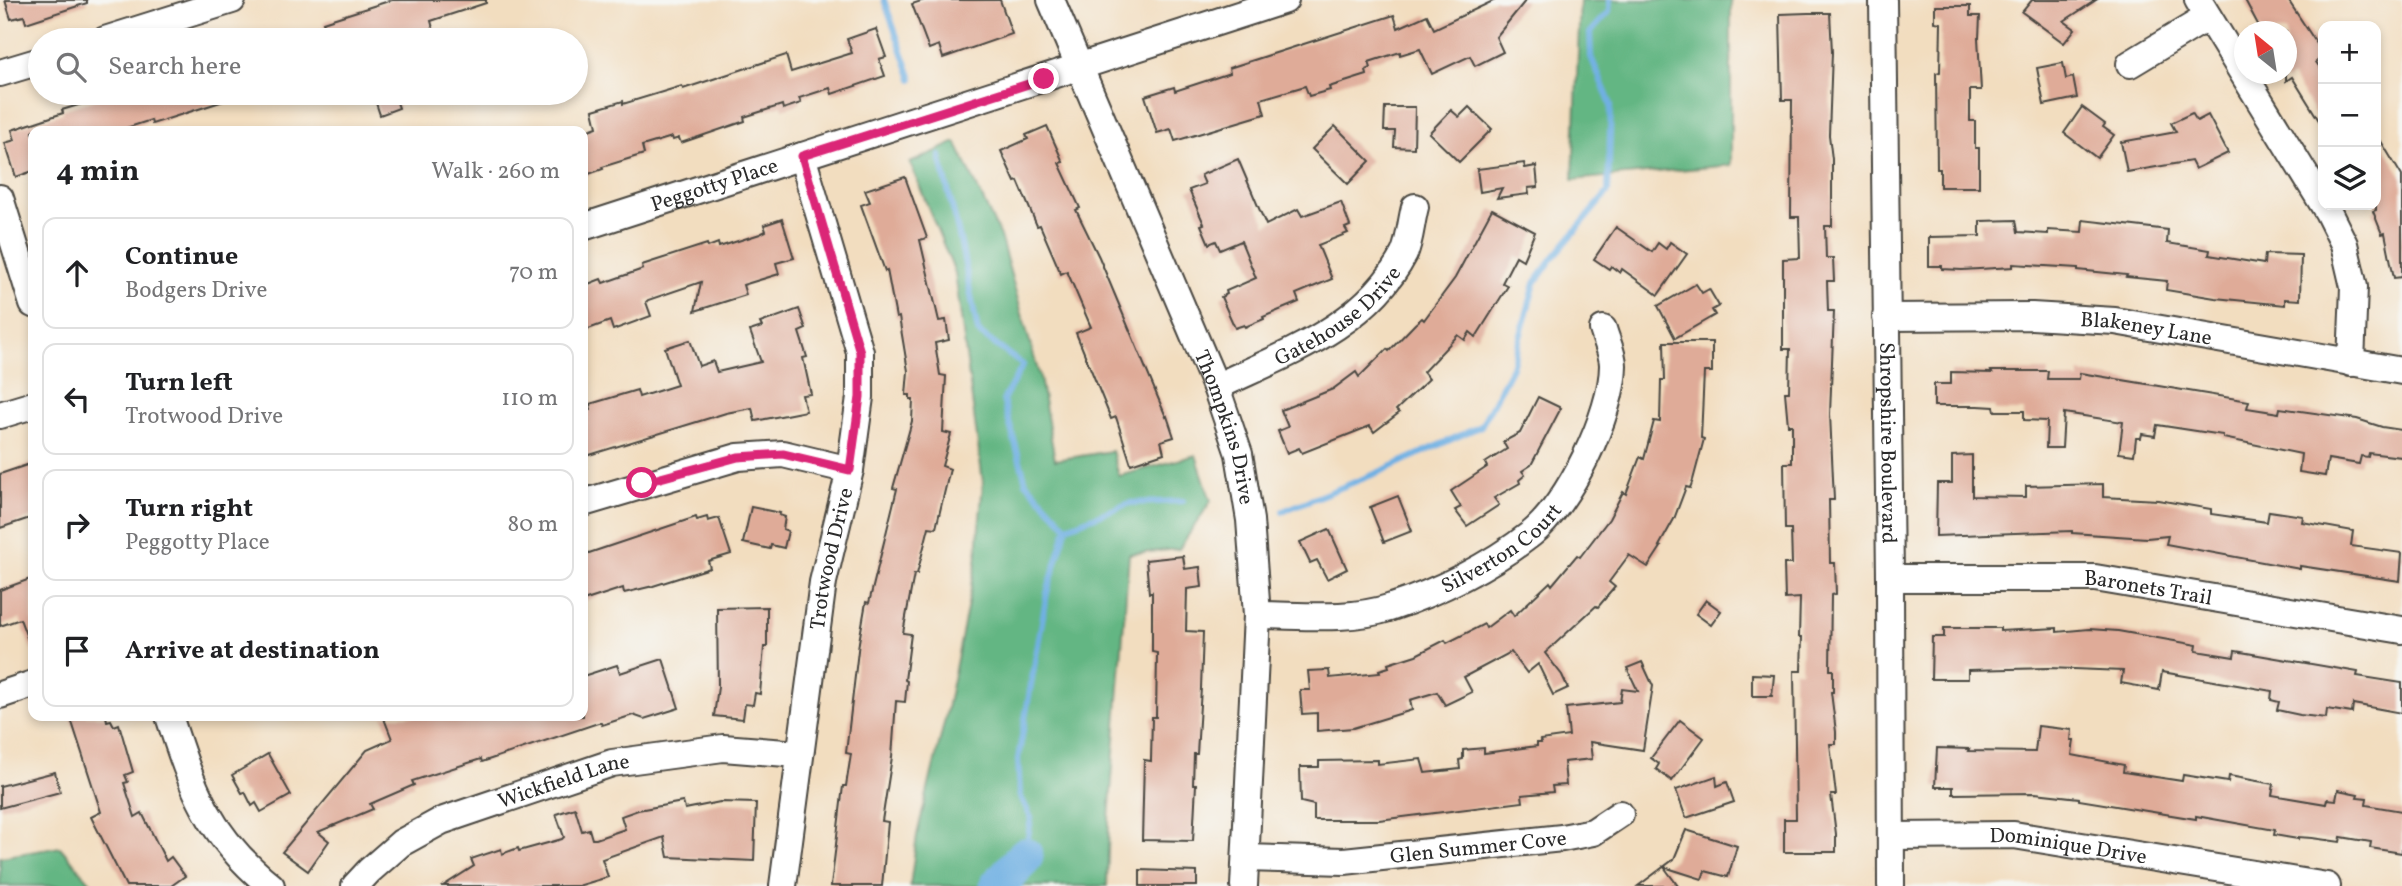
<!DOCTYPE html>
<meta charset="utf-8">
<style>
:root{--surface:#fff;--page:#f6f6f6;--text:#202124;--muted:#757577;--line:#e0e0e0}
body{margin:0;font-family:Vollkorn,serif;background:var(--page);color:var(--text)}
.controls{position:absolute;right:21px;top:21px;display:grid;overflow:hidden;border-radius:14px;box-shadow:0 4px 10px #0003}
.controls button{width:63px;height:63px;display:grid;place-items:center;padding:0;border:0;border-bottom:2px solid var(--line);background:var(--surface);color:var(--text);font:35px sans-serif}
.compass{position:absolute;left:2234px;top:21px;width:63px;height:63px;border-radius:50%;background:var(--surface);box-shadow:0 4px 10px #0003;rotate:330deg}
.stop{position:absolute;width:21px;height:21px;margin:-16px;border:5px solid #db2777;border-radius:50%;background:#fff}
.stop.end{background:#db2777;border-color:#fff;box-shadow:0 2px 7px #0008}
.list{margin:0;padding:0;list-style:none}
h2{display:flex;justify-content:space-between;align-items:center;height:91px;margin:0;padding:0 28px;font-size:30px}
h2 small{font-size:23px;font-weight:400;color:var(--muted)}
.list li{display:grid;grid-template-columns:46px 1fr auto;gap:21px;align-items:center;box-sizing:border-box;height:112px;margin:0 14px 14px;padding:0 14px;border:2px solid var(--line);border-radius:14px}
.list b{display:block;font-size:26px;white-space:nowrap}
.list p{margin:0;font-size:23px;white-space:nowrap;color:var(--muted)}
.list em{font-size:23px;font-style:normal;color:var(--muted)}
.icon{flex:none;width:38px;height:38px;fill:none;stroke:currentColor;stroke-width:2;stroke-linecap:round;stroke-linejoin:round}
.map{position:relative;flex:none;width:2402px;height:886px;overflow:hidden}
.search{position:absolute;background:var(--surface);box-shadow:0 4px 10px #0003;left:28px;top:28px;width:560px;height:77px;display:flex;align-items:center;gap:18px;box-sizing:border-box;padding:0 24px;border-radius:38px;color:var(--muted);font-size:26px}
.panel{position:absolute;background:var(--surface);box-shadow:0 4px 10px #0003;left:28px;top:126px;width:560px;height:595px;border-radius:14px}
.map>svg:first-child{display:block}
.forest{fill:#64b683;stroke:#487057;stroke-width:2}
.lines{fill:none;stroke-linecap:round;stroke-linejoin:round}
.stream{stroke:#70b0e3;stroke-width:6}
.river{stroke:#70b0e3;stroke-width:37}
.building{fill:#dfab98}
.minor-casing{stroke:#494641;stroke-width:30}
.minor{stroke:#fff;stroke-width:26}
.route{stroke:#db2777;stroke-width:9}
.labels{text-anchor:middle;stroke-width:5;stroke-linejoin:round;paint-order:stroke}
.street-label{font-size:21px;fill:#2b2b2b;stroke:#f6f6f2}
</style>
<div class="map">
<svg width="2402" height="886" viewBox="0 0 2402 886">
<rect width="100%" height="100%" fill="#f6f6f2"/>
<filter id="ink" filterUnits="userSpaceOnUse"><feTurbulence type="fractalNoise" baseFrequency=".0143" numOctaves="2"/><feDisplacementMap in="SourceGraphic" scale="14" xChannelSelector="R" yChannelSelector="G"/><feConvolveMatrix kernelMatrix="1 2 1 2 8 2 1 2 1" color-interpolation-filters="sRGB"/></filter>
<filter id="wash" filterUnits="userSpaceOnUse"><feTurbulence type="fractalNoise" baseFrequency=".00686" numOctaves="4" result="noise"/><feDisplacementMap in="SourceGraphic" scale="28" xChannelSelector="R" yChannelSelector="G"/><feGaussianBlur stdDeviation="1.57" result="paint"/><feColorMatrix in="noise" values="0 0 0 0 0 0 0 0 0 0 0 0 0 0 0 0 0 1.4 0 .05"/><feComposite in="paint" operator="in"/></filter>
<g filter="url(#wash)">
<rect width="100%" height="100%" fill="#f2ddbf"/>
<g class="forest">
<path d="M1580,0h151v165l-158,15z"/>
<path d="M956,142l44,94 40,142 15,82 57,-9 7,25 77,-21 15,46 -32,48 -50,5 -20,265 -2,67h-197l7,-51 28,-116 31,-155 7,-82 -28,-209 -45,-110z"/>
<path d="M60,847l34,39h-94v-29z"/>
</g>
<g class="lines">
<g class="stream">
<path d="M884,0l28,79"/>
<path d="M940,156l21,88 17,88 45,33 -20,35 23,82 41,45"/>
<path d="M1283,511l94,-38 104,-47 31,-59 23,-84 17,-24 56,-67 3,-87 -20,-48 -1,-24 19,-21 1,-12"/>
<path d="M1025,856l6,-38 -11,-23 -2,-36 29,-166 20,-66 63,-24 53,-2"/>
</g>
<path class="river" d="M998,886l27,-30"/>
</g>
<g id="blocks">
<g class="building">
<path d="M5,0h82v3l-61,20 -2,-7 -13,3z"/>
<path d="M392,0h94v3l-55,18 3,11 -27,8h-111l-1,-2 30,-11 -2,-5z"/>
<path d="M924,0h76l12,34 -69,24 -4,-13 -10,4 -17,-45z"/>
<path d="M1495,0h31l-30,37 7,15 -28,14 -5,-10 -38,18 -12,-25 -20,6v-3l-31,10 2,6 -5,2 1,5 -38,12 1,3 -21,6 -4,-10 -44,13 4,15 -90,27 -4,-12 -14,4 -12,-37 29,-9 1,4 55,-18 -1,-5 165,-53 4,13 29,-13 7,14z"/>
<path d="M2032,0h64l-32,21 11,8 -11,14 -42,-31z"/>
<path d="M2245,0h43l35,53v4l-7,5 7,10v55l-31,-50 -6,4v-49h-24z"/>
<path d="M1935,6h35v10h10l-1,22h-1l3,52h-11v31h5v27h4v39h-39v-18h-3l-1,-96 4,-1 1,-49 -6,-1z"/>
<path d="M1808,13h22l2,39 -3,83 3,24v67h-7l1,32h7l1,23h-7l1,30h6l-4,103 4,86h-5l1,63h5l1,31 -5,1 -1,75h3v22h-2l5,40v12h-6l6,51h-5l5,39v18h-52v-33h12l-2,-148h7l1,-34h-3l1,-39 -15,1 -1,-35h8l-1,-35h-6l-1,-66h8v-38h-4l-3,-33h4l1,-43h-7v-90l17,-1 -1,-41h-8l1,-117h-10l-2,-86z"/>
<path d="M876,29l10,28 -7,2 6,17 -53,18 -2,-6 -31,10 2,5 -18,6 -1,-4 -38,12 1,4 -64,22 -2,-5 -6,2 -1,-3 -30,9 2,8 -42,13 1,2 -20,7v-44l14,-5 -4,-17 30,-9v3l59,-18 1,3 103,-34 5,17 61,-19 -5,-14z"/>
<path d="M2063,63l3,16 7,-2 4,21 -33,7 -7,-37z"/>
<path d="M118,93h120l1,3 -87,28 -1,-4 -34,11h-84v40l-17,6 -11,-34 10,-3 -3,-10 51,-17 -1,-3z"/>
<path d="M394,94l5,14 -19,7 -5,-15z"/>
<path d="M1385,107h30l-1,41 -20,-1 1,-16h-11z"/>
<path d="M1469,107l23,22 -33,33 -30,-29 22,-23 8,7z"/>
<path d="M2082,107l23,17 -2,3 11,8 -17,23 -33,-25z"/>
<path d="M2192,113l5,8 11,-6 20,38 -33,16 -4,-8 -64,11 -6,-30 55,-10 -5,-9z"/>
<path d="M1047,126l16,36 -4,1 21,45 -4,2 23,47 67,160 1,-1 7,21 -13,4 3,12 -33,11 -15,-47 -5,2 -35,-86 15,-6 -24,-56 -6,3 -21,-49 -3,1 -19,-45 -3,1 -14,-31 27,-12 -2,-4z"/>
<path d="M1335,126l35,35 -22,23 -36,-35z"/>
<path d="M2376,133l26,43v101l-8,1 -9,-45 -3,1 -9,-23 3,-1z"/>
<path d="M1238,159l28,66 32,-16 4,7 39,-14 9,24 -5,2 3,5 -30,12 14,34 -36,15 3,8 -36,15 1,2 -19,8 -1,-2 -9,3 -14,-31 6,-3 -1,-3 30,-13 -15,-37 -21,9 -4,-9 -7,3 -8,-19 3,-1 -15,-34 16,-6 -4,-9z"/>
<path d="M1524,163l1,5 11,-2 2,21 -10,1 1,6 -32,4 5,-10 -22,4 -3,-23z"/>
<path d="M905,177l22,61 -7,2 19,81 7,-1 3,20 -14,3 5,32 6,1 -3,56 8,2 -9,32 8,3 -14,59 -7,-1 -12,47h-3l-11,59 8,1 -6,46 2,1 -2,21 -9,-1 -4,56 -10,64 6,1 -6,64h-51l12,-100h3l5,-32 -5,-1 13,-111 7,-40 3,1 28,-114 -4,-1 19,-67 1,-22h-3v-4h-4l2,-24 -9,-54 -3,1 -9,-48 -2,1 -24,-66 9,-3 -5,-12z"/>
<path d="M1492,209l43,23 -12,28 -7,-4 -14,27 6,3 -32,51 -6,-5 -5,8 -7,-5 -35,37 6,7 -33,31 3,3 -25,19 -4,-6 -68,27 -3,-5 -12,5 -9,-22 10,-4 -7,-17 52,-21 23,-17 3,5 28,-28 2,2 26,-27 7,-6 2,2 31,-42z"/>
<path d="M782,219l12,39 -18,5 3,11 -36,11 3,10 -51,16 6,-29 -53,18 -2,2 5,14 -38,14 -3,-9 -27,10v-45l18,-7 2,4 40,-14 -1,-4 65,-21 1,3 10,-4 1,4 41,-13 6,-3 -2,-6z"/>
<path d="M2016,220l2,12 30,2v-4l34,2 1,-12 85,10 -1,13 43,7 -1,5 55,9 1,-10 36,1 -1,45 -15,-1v6l-70,-7 -49,-8 1,-9 -41,-4 1,-2 -49,-5v-2l-65,-4v3l-51,3 -20,-1v-3h-13v-29l51,-1v-15z"/>
<path d="M1616,227l36,25 6,-9 8,6 4,-7 17,12 -29,41 -36,-26 -2,4 -9,-7 -2,3 -15,-10z"/>
<path d="M1696,284l6,9 7,-4 10,17 -7,4 3,5 -40,23 -17,-32z"/>
<path d="M799,309l7,20 -7,3 8,25 -4,1 8,36 -9,1 4,16 -51,10 -3,-13 -26,5 -143,44v-45l8,-3 -1,-5 47,-14 2,7 38,-12 -12,-37 25,-8 9,26 14,-5 4,11 44,-10 -11,-31 12,-4 -2,-4z"/>
<path d="M1664,342h48v30h-8l-3,66 3,1 -11,41 -3,8 -4,-1 -12,32 -15,27 2,1 -13,20 -19,-12 -20,27 6,5 -17,20 -2,-1 -51,47 17,22 6,13 -15,7 -15,-31 -11,9 -16,-21 -47,25 8,15 -27,13 -8,-13 -27,8 2,10 -59,18 -36,3v-18l-15,1 -2,-24h10l-2,-19 21,-1 1,8 50,-5 -1,-3 10,-3 -1,-3 28,-9 29,-15 2,3 37,-19 2,4 24,-18 4,6 36,-34 2,3 25,-30 3,2 29,-38 14,-27 3,2 14,-37 4,2 10,-38 6,1 1,-42h4z"/>
<path d="M1991,371h57l-1,8h32l1,-6 169,28 -2,7 32,5 1,-5 77,11 25,8 20,3v27l-33,-4 -1,4 -7,-1 -2,8 -31,-5 -3,17 -26,-4 2,-18 -78,-16v-3l-66,-10 -2,11 -13,-2 -1,4h-5l-2,17 -15,-2 4,-31 -59,-9 -2,35h-16l1,-27 -23,-1v-9h-29l-1,-4 -16,-1h-44v-22h17v-12l41,1z"/>
<path d="M1538,397l23,11 -30,57 -9,6 3,4 -6,5 1,3 -26,15 5,7 -32,21 -12,-16 6,-3 -10,-16 36,-24 -2,-4 22,-14 -4,-7 17,-9z"/>
<path d="M1972,455v41l54,1v-11l77,-2v13l55,3 53,9v5l56,8 2,-11 34,5 -1,6 51,9 -2,15 51,7 -2,28 -100,-15v3l-134,-25 2,-8 -21,2 -75,-5v-2l-136,5 1,-53h15v-27z"/>
<path d="M33,463v54l-33,11v-54z"/>
<path d="M1398,496l14,35 -28,11 -14,-35z"/>
<path d="M751,507l29,6 -1,2 6,2 -2,12 5,2 -4,17 -13,-3 -1,4 -27,-6z"/>
<path d="M696,517l1,3 10,-3 1,4 11,-3 12,36 -23,7 2,7 -57,18 -29,7 -1,-5 -40,13v-46z"/>
<path d="M1329,529l18,40 -20,10 -10,-19 -7,3 -10,-21z"/>
<path d="M1183,556l2,13 15,-2 2,20 -15,2 -1,42 17,1 -2,56 -4,66h-3l-1,30h3l-3,57 -51,-1 2,-80 7,1 1,-44h4l1,-64 -5,-1v-60l-3,1 -3,-33z"/>
<path d="M30,579l3,10 -1,62 -12,-32 -20,7v-36z"/>
<path d="M1706,600l15,11 -10,14 -15,-11z"/>
<path d="M767,607v40h-3l-4,47 -5,-1 -2,12 -8,-1 -2,15 -29,-3 4,-29 -1,-79z"/>
<path d="M1944,628h56v3l57,-3v4l32,-3 29,2 79,14 -1,6 38,6 1,-6 123,21 -1,4 45,7v30l-49,-9 -1,9 -25,-4 -1,9 -26,-3 -23,-5 2,-8 -8,-2 1,-9 -110,-19 -3,18 -38,-7 2,-12 -74,-3 -81,2v9h-37l1,-42h12z"/>
<path d="M663,659l16,49 -35,11 -11,-4 -31,10 -1,-2h-3l-116,39 -1,-3 -69,22 2,4 -44,19 3,5 -55,23 11,9 -21,30 -26,-19 85,-102 25,-11 -9,-23h200v-40l34,-11 3,8z"/>
<path d="M1642,662l11,24 -10,64 -53,-8 2,17 -28,3 2,23 -14,1 1,6 -31,3 1,7 -144,18h-65v-15l-13,-3 -1,-35h19v-6l59,-1v4l43,-5 4,14 35,-4 -1,-9 4,-1v-9l21,-2v5l53,-7v-3h4l-1,-3 29,-4 -3,-28 54,-6 2,-13 16,2 -11,-23z"/>
<path d="M1752,674l22,1 -2,21h-20z"/>
<path d="M70,716h36l1,5 4,-1 3,6 5,-2 14,48 -8,3 3,7 -4,1 11,34 7,-4 24,48 5,-4 14,19 -14,10h-45l-35,-69 10,-5z"/>
<path d="M1680,720l24,18 -32,43 -16,-12 3,-5 -8,-6z"/>
<path d="M2038,726l34,4 -1,10h3l-2,15 52,10 -1,7 59,9 1,-6 45,7 1,-6 45,8 -2,11 54,9 1,-5 9,1 2,-10 20,4 -1,3 10,1 -1,7 36,6v42l-32,-5 1,-6 -30,-5 -1,5 -28,-4 -14,-1v2l-24,-4 1,-5 -79,-14v3l-117,-19v-2l-44,-5 -82,1v-7h-18l2,-39 32,1 -1,2 67,1z"/>
<path d="M268,754l23,41 -30,17 -5,-9 -4,3 -7,-14 -3,1 -10,-18z"/>
<path d="M55,772l5,20 -60,16v-22z"/>
<path d="M1716,776l1,10 10,-4 7,20 -48,16 -10,-28z"/>
<path d="M683,802l2,7 35,-7 36,1 -2,58 -86,-4 -4,-20 -62,22 6,18 -30,9h-135l31,-20 -3,-7 30,-10 1,5 16,-6 1,3 43,-12 2,-2 -8,-23 19,-6 7,23 7,-2 3,10h4l29,-10 -4,-13 17,-6z"/>
<path d="M1686,830l51,16 -9,31 -23,-6 -3,8 -38,-12 14,19h-40l36,-27z"/>
<path d="M1140,870l57,2v14h-57z"/>
</g>
</g>
</g>
<g filter="url(#ink)">
<use href="#blocks" fill-opacity="0" stroke="#494641" stroke-width="2"/>
<g class="lines">
<g class="minor-casing">
<g id="minor">
<path id="s1" d="M1051,0l165,387 23,67 11,66 7,95 -13,271"/>
<path id="s2" d="M1883,0l7,578 1,308"/>
<path d="M2198,0l130,212 16,32 10,43 -3,76"/>
<path d="M105,40l127,-40"/>
<path d="M2130,64l78,-47"/>
<path d="M0,73l40,-12"/>
<path d="M0,198l33,106"/>
<path id="s3" d="M583,227l702,-227"/>
<path id="s4" d="M1886,317l146,-1 83,5 287,50"/>
<path id="s5" d="M1216,387c69,-33 150,-60 188,-133 6,-13 7,-32 11,-47"/>
<path d="M0,415l33,-10"/>
<path d="M583,503l155,-46 45,-3 67,16"/>
<path id="s6" d="M1890,578h205l307,52"/>
<path id="s7" d="M1257,615c42,0 91,6 132,-7 49,-16 101,-42 142,-74 37,-29 82,-121 82,-169 0,-11 -7,-25 -10,-36"/>
<path d="M0,695l33,-11"/>
<path d="M169,716c24,74 39,119 102,170"/>
<path id="s8" d="M1891,836l123,-1 313,51"/>
<path id="s9" d="M1246,858l98,3 218,-23 31,-6 27,-18"/>
<path id="s10" d="M355,886l14,-15 32,-28 40,-22 171,-58 111,-15 76,6"/>
<path id="s11" d="M783,886l40,-304 27,-112 10,-73v-45l-58,-196"/>
</g>
</g>
<use href="#minor" class="minor"/>
</g>
</g>
<g class="lines" filter="url(#ink)">
<path class="route" d="M642,483l96,-26 45,-3 67,16 10,-73v-45l-58,-196 242,-77"/>
</g>
<g class="labels">
<g class="street-label">
<text dy="7" stroke="none"><textPath href="#s3" startOffset="138">Peggotty Place</textPath></text>
<text dy="7" stroke="none"><textPath href="#s5" startOffset="142">Gatehouse Drive</textPath></text>
<text dy="7" stroke="none"><textPath href="#s4" startOffset="261">Blakeney Lane</textPath></text>
<text dy="7" stroke="none"><textPath href="#s1" startOffset="462">Thompkins Drive</textPath></text>
<text dy="7" stroke="none"><textPath href="#s2" startOffset="443">Shropshire Boulevard</textPath></text>
<text dy="7" stroke="none"><textPath href="#s7" startOffset="261">Silverton Court</textPath></text>
<text dy="7" stroke="none"><textPath href="#s11" startOffset="331">Trotwood Drive</textPath></text>
<text dy="7" stroke="none"><textPath href="#s6" startOffset="259">Baronets Trail</textPath></text>
<text dy="7" stroke="none"><textPath href="#s10" startOffset="238">Wickfield Lane</textPath></text>
<text dy="7" stroke="none"><textPath href="#s9" startOffset="233">Glen Summer Cove</textPath></text>
<text dy="7" stroke="none"><textPath href="#s8" startOffset="178">Dominique Drive</textPath></text>
</g>
</g>
</svg>
<div class="controls">
<button>+</button>
<button>−</button>
<button><svg class="icon" aria-label="layers" viewBox="0 0 24 24"><path d="M12 4l9 5-9 5-9-5zM3 14l9 5 9-5"/></svg></button>
</div>
<svg class="compass" viewBox="-18 -18 36 36"><path d="M0-13l5 13h-10z" fill="#e53935"/><path d="M0 13l5-13h-10z" fill="#757577"/></svg>
<div class="stop" style="left:642px;top:483px"></div>
<div class="stop end" style="left:1044px;top:79px"></div>
<div class="search"><svg class="icon" aria-label="search" viewBox="0 0 24 24"><circle cx="10" cy="10" r="6"/><path d="M15 15l6 6"/></svg>Search here</div>
<section class="panel">
<h2>4 min<small>Walk · 260 m</small></h2>
<ul class="list">
<li><svg class="icon" aria-label="ahead" viewBox="0 0 24 24"><path d="M12 20V5M6 11l6-6 6 6"/></svg><div><b>Continue</b><p>Bodgers Drive</p></div><em>70 m</em></li>
<li><svg class="icon" aria-label="left" viewBox="0 0 24 24"><path d="M17 20v-9H6M10 6l-5 5 5 5"/></svg><div><b>Turn left</b><p>Trotwood Drive</p></div><em>110 m</em></li>
<li><svg class="icon" aria-label="right" viewBox="0 0 24 24"><path d="M7 20v-9h11M14 6l5 5-5 5"/></svg><div><b>Turn right</b><p>Peggotty Place</p></div><em>80 m</em></li>
<li><svg class="icon" aria-label="arrive" viewBox="0 0 24 24"><path d="M6 21V4h12l-3 4 3 4H6"/></svg><div><b>Arrive at destination</b></div></li>
</ul>
</section>
</div>
